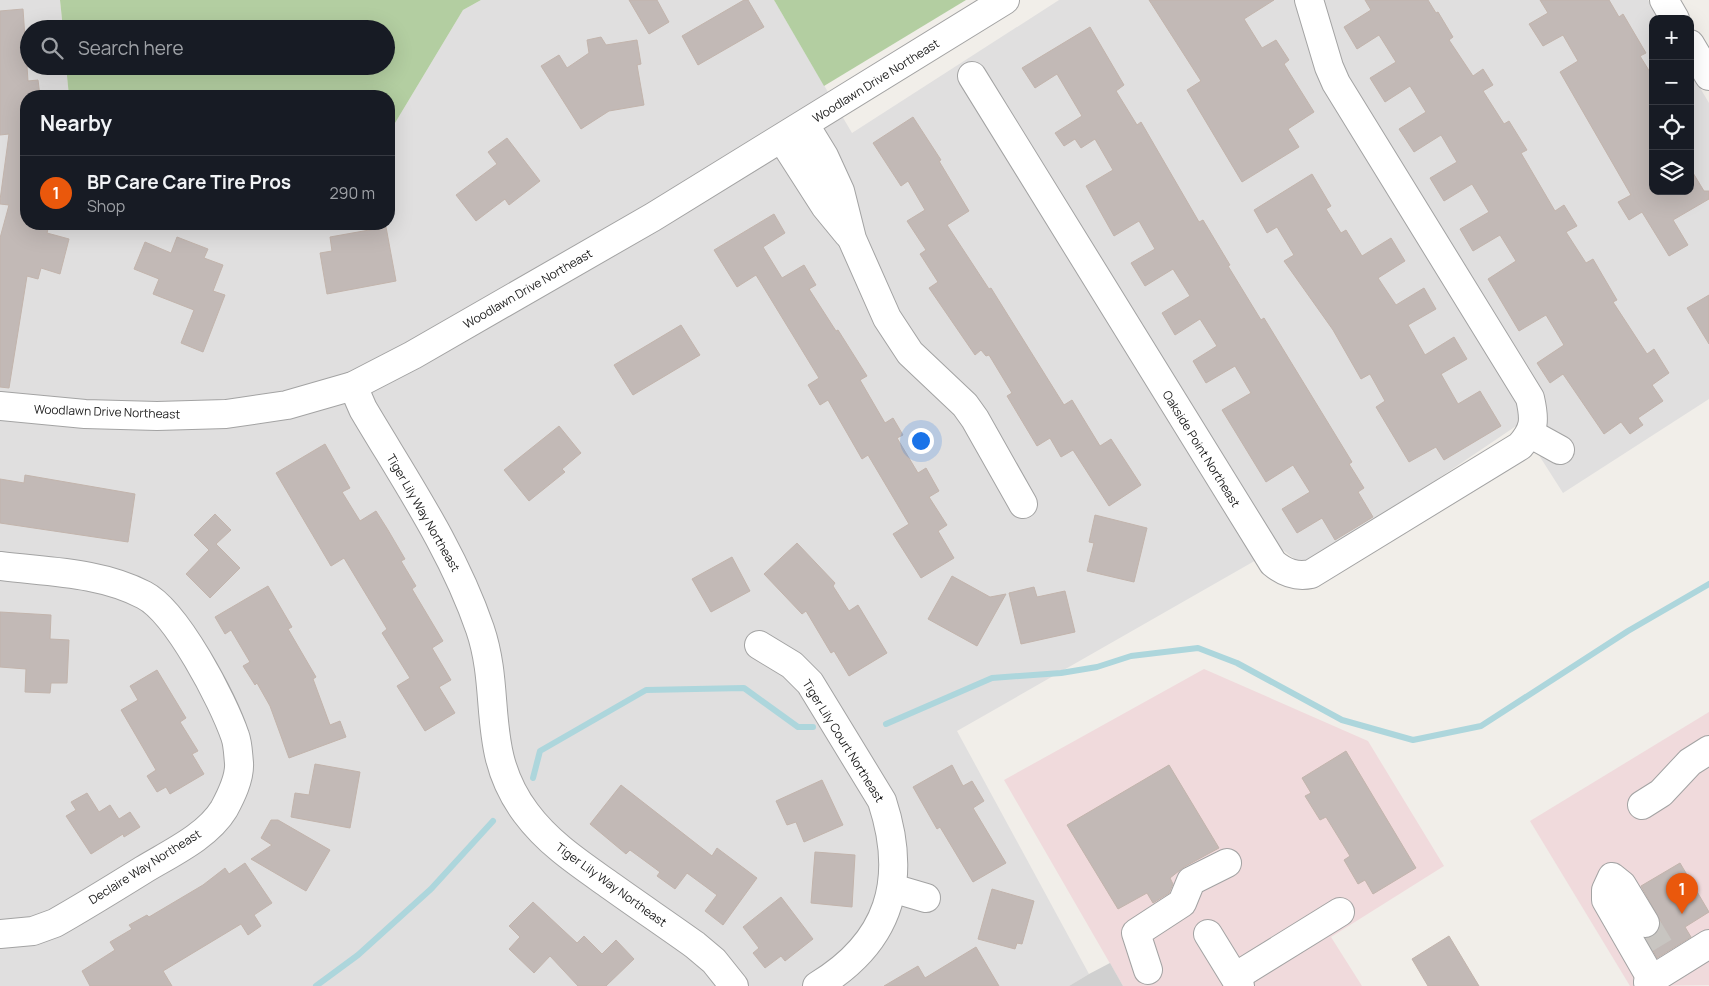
<!DOCTYPE html>
<meta charset="utf-8">
<style>
:root{--surface:#171b24;--page:#20242c;--text:#f1f3f6;--muted:#9ea1a6;--line:#363941;--accent:#ea580c}
body{margin:0;font-family:Manrope,sans-serif;background:var(--page);color:var(--text)}
.controls{position:absolute;right:15px;top:15px;display:grid;overflow:hidden;border-radius:10px;box-shadow:0 5px 20px #0002}
.controls button{width:45px;height:45px;display:grid;place-items:center;padding:0;border:0;border-bottom:1px solid var(--line);background:var(--surface);color:var(--text);font:25px sans-serif}
.you{position:absolute;left:920px;top:440px;width:18px;height:18px;margin:-12px;border:4px solid #fff;border-radius:50%;background:#1a73e8;box-shadow:0 0 0 8px #1a73e833}
.badge{display:grid;place-items:center;width:32px;height:32px;border-radius:50%;background:var(--accent);color:#fff;font-size:16px;font-weight:700}
.pin{position:absolute;translate:-50% -41px;filter:drop-shadow(0 1px 2px #0008)}
.pin::after{content:'';position:absolute;top:26px;width:18px;height:15px;background:inherit;clip-path:polygon(0 0,100% 0,50% 100%)}
.list{margin:0;padding:0;list-style:none}
h2{display:flex;justify-content:space-between;align-items:center;height:65px;margin:0;padding:0 20px;font-size:21px}
h2 small{font-size:16px;font-weight:400;color:var(--muted)}
.list li{display:grid;grid-template-columns:32px 1fr auto;gap:15px;align-items:center;box-sizing:border-box;height:75px;padding:0 20px;border-top:1px solid var(--line)}
.list b{display:block;font-size:19px;white-space:nowrap}
.list p{margin:0;font-size:16px;white-space:nowrap;color:var(--muted)}
.list em{font-size:16px;font-style:normal;color:var(--muted)}
.icon{flex:none;width:28px;height:28px;fill:none;stroke:currentColor;stroke-width:2;stroke-linecap:round;stroke-linejoin:round}
.map{position:relative;flex:none;width:1709px;height:986px;overflow:hidden}
.search{position:absolute;background:var(--surface);box-shadow:0 5px 20px #0002;left:20px;top:20px;width:375px;height:55px;display:flex;align-items:center;gap:12px;box-sizing:border-box;padding:0 18px;border-radius:28px;color:var(--muted);font-size:19px}
.panel{position:absolute;background:var(--surface);box-shadow:0 5px 20px #0002;left:20px;top:90px;width:375px;height:140px;border-radius:20px}
.map>svg:first-child{display:block}
.residential{fill:#e0dfdf}
.commercial{fill:#f0dadc}
.religious{fill:#d0d0d0}
.forest{fill:#b3cea1}
.lines{fill:none;stroke-linecap:round;stroke-linejoin:round}
.stream{stroke:#add6dc;stroke-width:6}
.building{fill:#c2b9b6;stroke:#c2b4ac}
.minor-tunnel{stroke:#c8c5c1;stroke-width:28;stroke-dasharray:28 14;stroke-linecap:butt}
.minor-casing{stroke:#a3a3a3;stroke-width:30}
.minor{stroke:#fff;stroke-width:28}
.labels{text-anchor:middle;stroke-width:4;stroke-linejoin:round;paint-order:stroke}
.street-label{font-size:12px;fill:#222;stroke:#fff}
</style>
<div class="map">
<svg width="1709" height="986" viewBox="0 0 1709 986">
<rect width="100%" height="100%" fill="#f1eee9"/>
<path class="residential" d="M0,0h60l3,29h-34v37h37l3,30h-43v128h363v-91l74,-123 18,-10h293l78,133 207,-133h589l11,19h-6v172h37v-120l19,32v296l-146,94 -44,-69 -207,140 -15,-3 -18,-14 -322,184 132,243 -20,12h-1069z"/>
<g class="commercial">
<path d="M1204,669l164,72 76,125 -113,71 31,49h-239l-119,-206z"/>
<path d="M1709,712v273l-79,1 -100,-165z"/>
</g>
<path class="religious" d="M1110,963l13,23h-54l20,-12z"/>
<g class="forest">
<path d="M60,0h421l-18,10 -74,123v-37h-320l-3,-30h320v-37h-323z"/>
<path d="M774,0h192l-142,86z"/>
</g>
<g class="lines">
<g class="stream">
<path d="M886,724l106,-46 69,-5 36,-6 34,-11 67,-8 39,15 105,57 71,20 68,-14 147,-95 81,-47"/>
<path d="M533,778l7,-27 106,-61 98,-2 54,39h15"/>
<path d="M316,986l42,-31 73,-66 62,-68"/>
</g>
</g>
<g class="building">
<path d="M629,0h28l12,22 -20,12z"/>
<path d="M744,0h4l16,27 -66,38 -16,-29z"/>
<path d="M1149,0h125l-30,19 18,29 14,-8 13,20 -5,4 30,48 -26,17 11,18 -57,35 -55,-92 14,-9z"/>
<path d="M1365,0h63l8,13 2,-1 15,25 -4,3 24,36 10,-7 10,16 -10,6 21,33 5,-3 18,29 -6,3 34,58 9,-6 13,21 -11,6 20,31 7,-4 24,41 -4,2 34,52 7,-5 15,24 -17,12 11,16 -25,17 5,7 -13,9 -9,-12 -17,12 -41,-60 -13,9 -13,-20 27,-18 -18,-30 -27,16 -31,-52 28,-18 -16,-26 -27,16 -13,-22 29,-17 -17,-28 -28,17 -14,-23 27,-16 -16,-27 -27,17 -15,-23 27,-17 -16,-26 -25,16 -15,-24 26,-16 -17,-27 -22,14 -13,-22 27,-17z"/>
<path d="M1540,0h69l10,17 4,-3 23,39 -6,3 13,21v114h37v-23l14,23h5v8l-36,21 15,25 -19,11 -27,-44 -13,8 -11,-18 13,-7 -71,-123 18,-11 -15,-26 -20,11 -14,-22 19,-11z"/>
<path d="M23,9l5,72 10,-1 2,16h-14v128l22,5 -1,4 22,6 -9,35 -19,-6 -3,11 -11,-3 -18,112 -9,-1v-149l9,-33 -9,-1v-4l9,-66 -9,1v-124z"/>
<path d="M1090,27l34,58 -8,6 21,34 4,-3 58,100 4,-2 27,45 -2,1 33,54 3,-2 88,144 -3,2 15,24 -6,4 15,25 -38,23 -13,-22 -25,15 -15,-24 28,-17 -17,-27 -27,17 -44,-72 29,-17 -16,-27 -29,17 -13,-22 24,-15 -17,-27 -25,16 -13,-22 28,-17 -17,-27 -28,17 -14,-23 24,-14 -16,-28 -25,15 -28,-50 27,-16 -18,-31 -14,9 -6,-9 -11,7 -9,-13 27,-17 -25,-42 -22,14 -13,-20z"/>
<path d="M601,37l5,8 31,-5 4,24 -4,1 7,40 -35,6 -28,18 -40,-63 18,-11 8,13 22,-15 -2,-13z"/>
<path d="M913,117l28,43 -2,1 30,50 -22,14 42,64 2,-1 73,117 8,-5 28,46 11,-7 30,46 -32,21 -36,-56 -12,7 -11,-19 -13,8 -30,-50 5,-3 -23,-38 -3,1 -5,-6 -6,5 -46,-67 9,-6 -18,-28 6,-4 -19,-29 18,-11 -17,-29 -7,5 -28,-43z"/>
<path d="M507,138l33,43 -31,24 -4,-6 -29,22 -20,-26 41,-31 -9,-12z"/>
<path d="M1312,174l19,32 -5,3 15,24 5,-3 16,26 29,-18 14,23 -27,17 18,27 28,-17 12,21 -28,16 17,30 29,-18 13,22 -26,15 17,30 22,-13 21,35 -57,34 -8,-13 -27,15 -33,-55 9,-6 -15,-27 -9,5 -28,-49 -49,-69 10,-6 -17,-28 -10,6 -13,-23z"/>
<path d="M774,214l11,19 -22,14 19,31 22,-13 12,20 -7,4 27,42 2,-1 29,46 -7,4 25,43 8,-5 10,17 -6,3 21,35 8,-5 13,23 -10,6 18,28 -9,6 16,27 -33,20 -28,-44 16,-10 -41,-69 -6,4 -34,-59 -8,5 -12,-20 11,-7 -63,-103 -19,12 -23,-37z"/>
<path d="M386,227l10,54 -69,13 -7,-41 12,-2 -2,-14z"/>
<path d="M177,237l31,12 -4,9 19,7 -10,26 12,4 -22,57 -22,-9 13,-33 -41,-16 6,-15 -25,-10 11,-27 26,11z"/>
<path d="M1709,295v49l-22,-36z"/>
<path d="M681,325l19,30 -67,40 -19,-30z"/>
<path d="M559,426l22,27 -19,16 3,3 -36,29 -25,-31z"/>
<path d="M325,444l25,44 -8,4 18,29 16,-10 12,19 17,29 -4,2 15,25 -4,3 31,52 -11,7 19,32 -12,7 16,26 -30,18 -28,-45 13,-8 -28,-45 5,-4 -43,-71 -13,8 -55,-93z"/>
<path d="M25,475l110,19 -7,48 -128,-19v-44l24,4z"/>
<path d="M215,514l16,16 -15,14 24,24 -30,30 -24,-24 23,-24 -15,-15z"/>
<path d="M1095,515l52,13 -13,54 -47,-11 7,-28 -5,-1z"/>
<path d="M797,543l38,40 -2,3 16,25 9,-6 29,48 -38,23 -15,-25 -3,2 -25,-42 -4,3 -38,-40z"/>
<path d="M732,557l18,34 -39,21 -19,-33z"/>
<path d="M952,576l38,21 16,-3 -29,52 -49,-27z"/>
<path d="M268,586l24,41 -4,2 28,48 -3,2 17,46 10,-4 6,16 -57,21 -19,-52 -13,-23 -2,2 -12,-19 7,-4 -19,-32 -6,4 -10,-17z"/>
<path d="M1034,587l3,10 28,-6 10,41 -54,12 -12,-51z"/>
<path d="M0,612l51,3 -1,24 19,1 -2,43h-16l-1,10 -25,-1 1,-23 -26,-2z"/>
<path d="M157,670l29,48 -6,4 18,29 -6,3 12,20 -34,20 -4,-7 -9,5 -10,-16 9,-6 -35,-60 17,-10 -8,-14z"/>
<path d="M1346,751l70,117 -43,26 -8,-14 -7,4 -14,-24 6,-4 -24,-39 -6,3 -15,-24 6,-3 -9,-15z"/>
<path d="M315,764l45,8 -10,56 -59,-11 4,-24 14,2z"/>
<path d="M952,765l11,21 9,-5 12,20 -11,7 33,55 -33,19 -33,-55 -3,2 -24,-42z"/>
<path d="M1169,765l50,83 -35,19 -14,11 3,6 -4,9 -16,10 -6,-10 -29,16 -51,-84z"/>
<path d="M822,780l21,45 -39,17 -8,-20 -9,3 -11,-24z"/>
<path d="M621,785l91,71 5,-8 40,30 -34,47 -18,-14 12,-16 -30,-22 -12,16 -18,-13 3,-4 -30,-22 -4,4 -36,-30z"/>
<path d="M87,793l12,19 11,-7 9,14 11,-7 10,15 -16,10 -1,-3 -32,20 -25,-38 10,-6 -5,-8z"/>
<path d="M271,820h7l52,30 -24,41 -55,-32 21,-14 -11,-7z"/>
<path d="M815,852l40,3 -3,52 -41,-4z"/>
<path d="M245,863l27,40 -18,12 7,11 -13,9 -7,-11 -78,47 9,15h-82l-8,-15 33,-21 -5,-8 22,-13 -3,-4 18,-10 2,2 54,-32 22,-17 4,6z"/>
<path d="M1680,863l29,49 -24,15 6,10 -34,21 -11,-20 7,-2 5,-5 3,-9 -20,-36z"/>
<path d="M992,889l42,12 -12,43 -5,-1 -2,6 -37,-10z"/>
<path d="M781,897l32,42 -28,22 -4,-5 -16,12 -12,-15 6,-5 -16,-21z"/>
<path d="M533,902l44,41 7,-7 18,18 14,-14 18,19 -28,27h-28l-28,-30 -16,17 -25,-24 11,-12 -11,-11z"/>
<path d="M1449,936l30,50h-51l-16,-27z"/>
<path d="M976,947l23,39h-115l34,-20 7,12z"/>
</g>
<g class="lines">
<path class="minor-tunnel" d="M1645,923l21,35"/>
<g class="minor-casing">
<g id="minor">
<path d="M1664,0l11,19"/>
<path d="M1690,44l19,32"/>
<path d="M972,76l301,487c12,10 23,14 38,11l209,-128c15,-17 15,-26 10,-48l-194,-315 -7,-16 -20,-67"/>
<path d="M805,125l19,31 16,35 12,48 35,79 23,35 55,52 10,14 48,85"/>
<path d="M782,139l43,67 23,28"/>
<path d="M353,386l10,23c42,71 90,141 117,220 22,65 0,123 46,184 23,31 54,51 85,73 28,20 56,39 84,59l19,16 20,25"/>
<path d="M0,406l85,8 72,2 69,-2 61,-9 66,-19 60,-31 240,-138 352,-217"/>
<path d="M1531,434l29,16"/>
<path d="M0,566c48,6 100,6 144,29 33,17 79,106 91,141 3,8 3,18 4,27 1,15 -8,33 -15,46 -17,28 -55,45 -81,61 -29,18 -58,36 -88,53l-22,8 -33,3"/>
<path d="M759,645l33,20 18,18 72,118c26,79 8,141 -65,185"/>
<path d="M1642,805l19,-12 29,-31 19,-12"/>
<path d="M892,888l34,10"/>
<path d="M1645,923l-23,-38 -10,-8 -6,13v10l46,80"/>
<path d="M1208,934l32,52"/>
<path d="M1148,970l-12,-37 46,-30 9,-22 36,-18"/>
<path d="M1235,977l105,-65"/>
<path d="M1648,982l61,-38"/>
</g>
</g>
<use href="#minor" class="minor"/>
</g>
<g class="labels">
<g class="street-label">
<text transform="translate(876 81) rotate(-32)" y="4">Woodlawn Drive Northeast</text>
<text transform="translate(528 289) rotate(-30)" y="4">Woodlawn Drive Northeast</text>
<text transform="translate(107 412) rotate(2)" y="4">Woodlawn Drive Northeast</text>
<text transform="translate(1201 449) rotate(58)" y="4">Oakside Point Northeast</text>
<text transform="translate(423 513) rotate(60)" y="4">Tiger Lily Way Northeast</text>
<text transform="translate(843 741) rotate(58)" y="4">Tiger Lily Court Northeast</text>
<text transform="translate(145 867) rotate(-32)" y="4">Declaire Way Northeast</text>
<text transform="translate(611 885) rotate(36)" y="4">Tiger Lily Way Northeast</text>
</g>
</g>
</svg>
<div class="controls">
<button>+</button>
<button>−</button>
<button><svg class="icon" aria-label="locate" viewBox="0 0 24 24"><circle cx="12" cy="12" r="6"/><path d="M12 2v4M12 18v4M2 12h4M18 12h4"/></svg></button>
<button><svg class="icon" aria-label="layers" viewBox="0 0 24 24"><path d="M12 4l9 5-9 5-9-5zM3 14l9 5 9-5"/></svg></button>
</div>
<div class="you"></div>
<div class="pin badge" style="left:1682px;top:914px">1</div>
<div class="search"><svg class="icon" aria-label="search" viewBox="0 0 24 24"><circle cx="10" cy="10" r="6"/><path d="M15 15l6 6"/></svg>Search here</div>
<section class="panel">
<h2>Nearby<small></small></h2>
<ul class="list">
<li><span class="badge">1</span><div><b>BP Care Care Tire Pros</b><p>Shop</p></div><em>290 m</em></li>
</ul>
</section>
</div>
